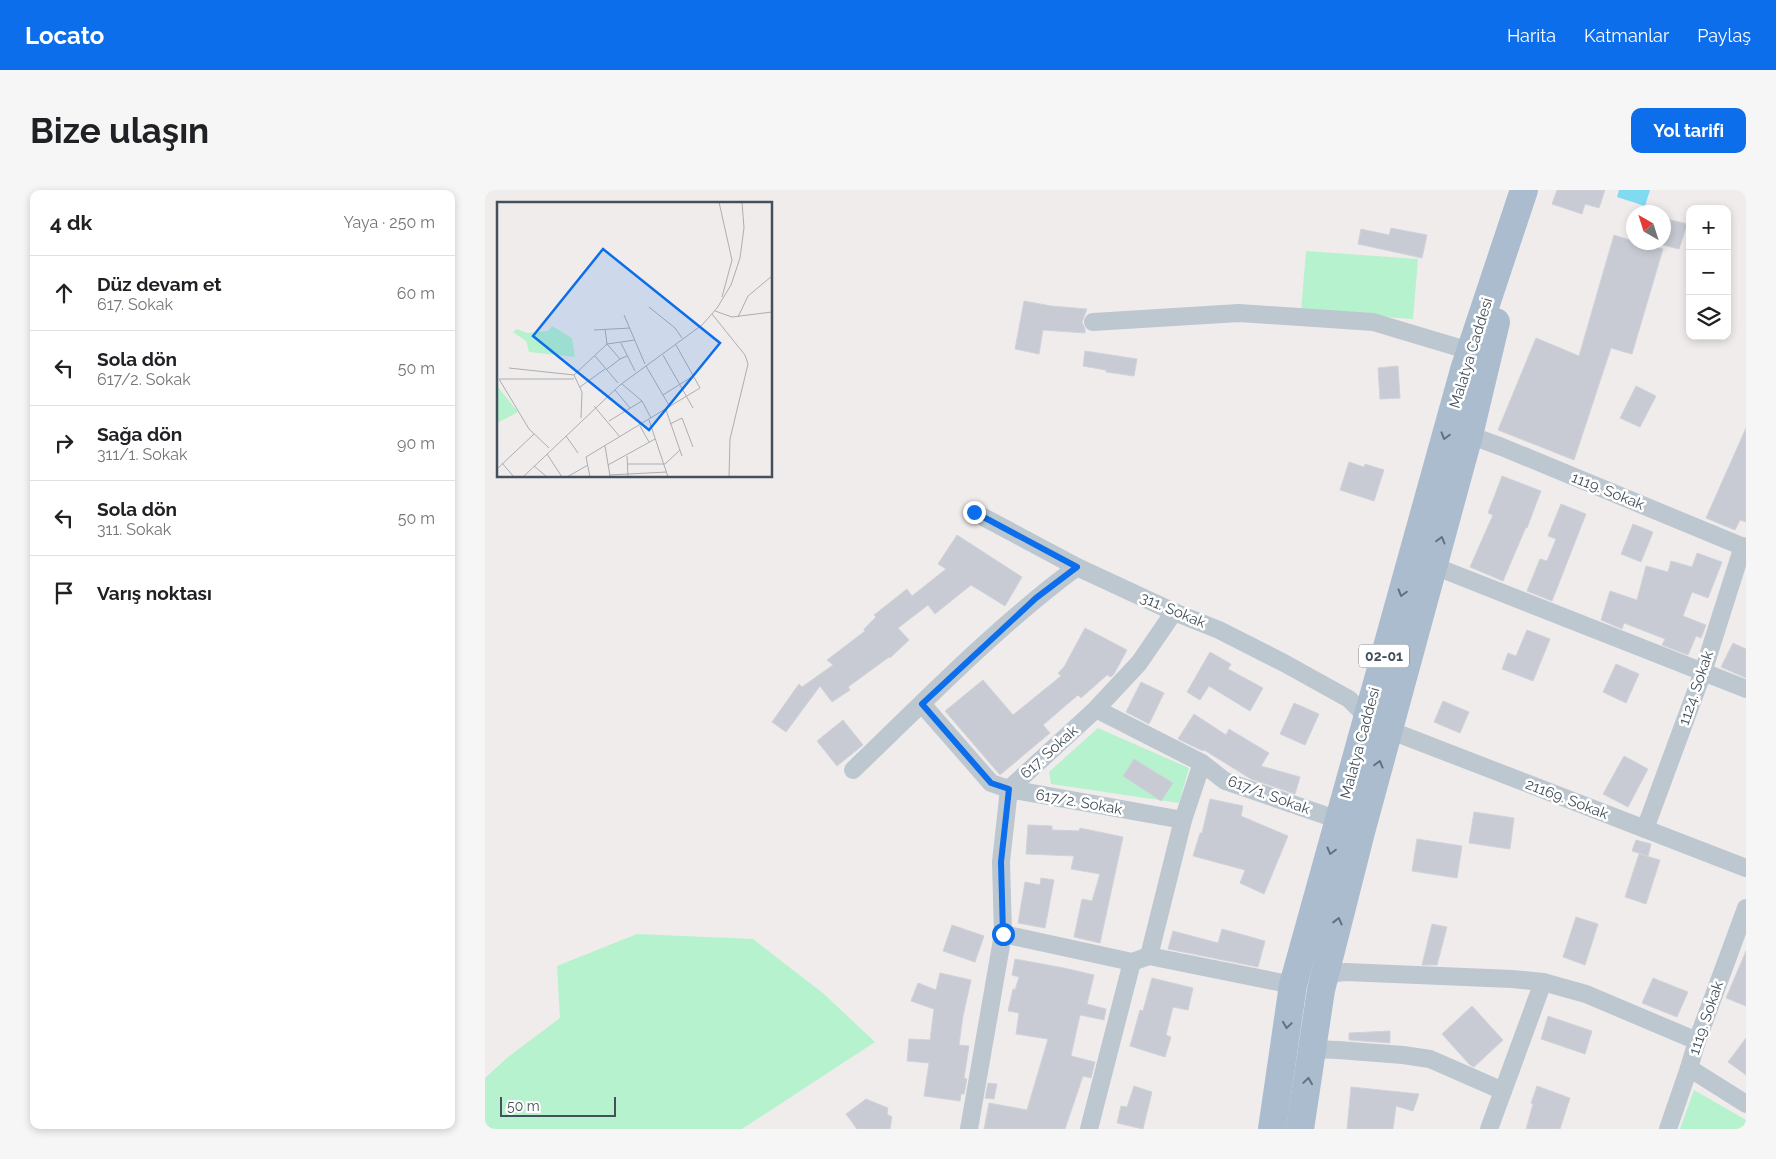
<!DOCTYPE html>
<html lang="tr">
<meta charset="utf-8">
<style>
:root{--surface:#fff;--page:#f6f6f6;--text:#202124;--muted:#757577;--line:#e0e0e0;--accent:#0c6eea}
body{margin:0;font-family:Raleway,sans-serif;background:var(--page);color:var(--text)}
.controls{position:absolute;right:15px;top:15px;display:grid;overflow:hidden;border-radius:10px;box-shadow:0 2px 8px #0003}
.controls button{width:45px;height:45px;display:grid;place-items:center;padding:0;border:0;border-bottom:1px solid var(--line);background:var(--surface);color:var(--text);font:25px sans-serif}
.compass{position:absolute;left:1141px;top:15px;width:45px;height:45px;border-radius:50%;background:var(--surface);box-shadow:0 2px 8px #0003;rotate:321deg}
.scale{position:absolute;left:15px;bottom:12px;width:116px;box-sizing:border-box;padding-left:5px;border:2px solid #44505b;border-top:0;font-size:14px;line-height:18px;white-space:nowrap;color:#44505b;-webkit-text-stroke:4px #fff;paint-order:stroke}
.stop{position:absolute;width:15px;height:15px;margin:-11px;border:4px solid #0c6eea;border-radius:50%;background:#fff}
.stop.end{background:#0c6eea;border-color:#fff;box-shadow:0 1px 5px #0008}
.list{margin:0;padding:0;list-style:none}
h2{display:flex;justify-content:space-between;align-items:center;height:65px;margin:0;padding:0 20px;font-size:21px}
h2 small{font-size:16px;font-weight:400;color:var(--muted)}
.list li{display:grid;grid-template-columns:32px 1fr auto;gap:15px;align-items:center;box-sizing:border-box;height:75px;padding:0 20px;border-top:1px solid var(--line)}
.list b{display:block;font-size:19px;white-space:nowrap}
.list p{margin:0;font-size:16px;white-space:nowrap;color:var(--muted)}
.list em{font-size:16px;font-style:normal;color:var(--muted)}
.icon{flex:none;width:28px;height:28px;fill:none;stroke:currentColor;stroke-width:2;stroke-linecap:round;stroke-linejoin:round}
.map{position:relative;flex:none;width:1261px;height:939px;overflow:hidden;border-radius:10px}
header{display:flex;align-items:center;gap:30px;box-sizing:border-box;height:70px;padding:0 25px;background:var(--accent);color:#fff}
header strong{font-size:24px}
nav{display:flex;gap:28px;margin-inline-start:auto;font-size:18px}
.intro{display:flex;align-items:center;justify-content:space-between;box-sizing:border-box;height:120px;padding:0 30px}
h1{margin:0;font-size:35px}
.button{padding:12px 22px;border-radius:10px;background:var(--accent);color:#fff;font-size:18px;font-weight:700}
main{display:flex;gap:30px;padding:0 30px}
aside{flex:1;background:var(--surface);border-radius:10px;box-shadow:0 2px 8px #0003}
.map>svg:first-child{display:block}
.green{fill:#b6f2cd}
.water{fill:#80dbf2}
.building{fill:#c8cbd3;stroke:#d0d3d9}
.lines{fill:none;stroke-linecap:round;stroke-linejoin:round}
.street{stroke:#bcc7d0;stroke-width:18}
.primary{stroke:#aabcce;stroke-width:28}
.oneway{stroke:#63707e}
.route{stroke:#0c6eea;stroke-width:6}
.labels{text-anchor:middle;stroke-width:5;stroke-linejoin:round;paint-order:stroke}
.shield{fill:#fff;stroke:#7c848c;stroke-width:1}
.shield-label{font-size:14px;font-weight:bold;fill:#44505b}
.street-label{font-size:15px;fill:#44505b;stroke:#fff}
.inset-road{fill:none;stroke:#abaeb2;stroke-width:1}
.view{fill:#0c6eea;fill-opacity:0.15;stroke:#0c6eea;stroke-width:2.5}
.inset-edge{fill:none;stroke:#44505b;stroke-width:2.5}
</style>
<header>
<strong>Locato</strong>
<nav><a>Harita</a><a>Katmanlar</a><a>Paylaş</a></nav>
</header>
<div class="intro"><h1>Bize ulaşın</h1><a class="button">Yol tarifi</a></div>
<main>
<aside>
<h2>4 dk<small>Yaya · 250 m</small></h2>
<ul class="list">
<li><svg class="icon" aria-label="ahead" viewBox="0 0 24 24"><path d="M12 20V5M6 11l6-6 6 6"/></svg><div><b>Düz devam et</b><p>617. Sokak</p></div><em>60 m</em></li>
<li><svg class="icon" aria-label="left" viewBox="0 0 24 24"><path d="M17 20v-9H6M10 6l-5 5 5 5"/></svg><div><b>Sola dön</b><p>617/2. Sokak</p></div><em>50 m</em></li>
<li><svg class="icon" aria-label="right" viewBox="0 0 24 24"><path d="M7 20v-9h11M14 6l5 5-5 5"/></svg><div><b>Sağa dön</b><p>311/1. Sokak</p></div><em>90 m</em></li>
<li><svg class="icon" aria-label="left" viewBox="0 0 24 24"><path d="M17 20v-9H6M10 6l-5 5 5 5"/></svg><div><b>Sola dön</b><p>311. Sokak</p></div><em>50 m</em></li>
<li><svg class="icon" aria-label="arrive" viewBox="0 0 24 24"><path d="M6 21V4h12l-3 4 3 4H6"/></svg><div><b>Varış noktası</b></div></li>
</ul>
</aside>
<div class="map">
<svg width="1261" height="939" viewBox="0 0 1261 939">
<rect width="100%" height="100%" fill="#f0ecec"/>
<g class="green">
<path d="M821,61l112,8 -5,60 -112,-8z"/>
<path d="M613,538l91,40 -10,35 -128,-19 -2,-12z"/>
<path d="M152,744l116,5 71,55 51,48 -133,87h-257v-51l23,-21 52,-39 -3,-52z"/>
<path d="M1209,900l52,30v9h-66z"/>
</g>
<path class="water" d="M1134,0h31l-5,16 -28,-9z"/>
<g class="building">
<path d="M1072,0h48l-6,18 -14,-4 -3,10 -30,-10z"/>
<path d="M1182,29l20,5 -8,25 -16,-4v-14z"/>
<path d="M906,38l36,7 -5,23 -64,-14 3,-15 28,6z"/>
<path d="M1129,45l19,6v1l30,7 -31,105 -21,-6 -37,112 -76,-30 38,-92 43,18z"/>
<path d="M539,111l27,5 36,3 -5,13 3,7v4l-42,-3 -4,24 -24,-5z"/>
<path d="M600,161l52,8 -3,17 -28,-4v-2l-23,-4z"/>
<path d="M913,176l2,32 -20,1 -2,-31z"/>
<path d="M1151,196l20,10 -16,31 -20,-9z"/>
<path d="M1261,238v94l-6,-2 -5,10 -29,-12z"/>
<path d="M864,272l15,5 1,-3 19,6 -10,31 -34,-11z"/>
<path d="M1017,286l39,15 -14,37 -1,-1 -23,54 -33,-14 23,-52 -5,-2z"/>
<path d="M1076,314l25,10 -34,87 -25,-10 13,-32 7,2 9,-22 -8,-3z"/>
<path d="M1148,334l20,8 -12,30 -20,-8z"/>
<path d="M472,345l65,42 -17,29 -34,-21 -36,29 -7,-9 -30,23 11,12 -19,18 -1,-1 -41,30 2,3 -18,12 -12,-16 -34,46 -14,-10 27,-38 3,3 31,-22 -6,-5 38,-29 -1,-2 12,-12 -2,-2 33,-26 5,7 34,-27 -8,-5z"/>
<path d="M1212,363l25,9 -14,36 -16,-6 -9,24 23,9 -5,13 -5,-2 -8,19 -26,-10 3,-6 -41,-16 -2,6 -21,-9 9,-29 27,9 9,-34 22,6 3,-11 21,6z"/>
<path d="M600,438l42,22 -13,24 -3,3 -4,-2 -26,23 -3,-3 -35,30 7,8 -50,42 -55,-64 38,-31 30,35 48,-39 -3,-3 6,-6z"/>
<path d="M1042,440l23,9 -17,42 -31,-12 6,-16 8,3z"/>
<path d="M1248,453l13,6v29l-25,-11z"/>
<path d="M725,462l21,12 -3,5 35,19 -13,23 -41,-25 -9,14 -13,-8z"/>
<path d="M1131,474l23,10 -13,29 -23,-11z"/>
<path d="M656,492l23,11 -15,31 -23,-12z"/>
<path d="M958,511l26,11 -9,21 -26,-11z"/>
<path d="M809,513l25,11 -14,31 -25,-11z"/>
<path d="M709,524l32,21 3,-6 40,24 -8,13 39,11 -5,17 -44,-15 -47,-29 -1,1 -25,-12z"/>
<path d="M358,530l20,25 -26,21 -20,-25z"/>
<path d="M1139,566l24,13 -20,38 -25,-13z"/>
<path d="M649,569l39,24 -12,18 -38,-25z"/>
<path d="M725,609l33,7 -2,10 47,20 -24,58 -24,-11 5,-13 -52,-14 7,-23h2z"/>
<path d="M989,622l40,6 -4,31 -41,-6z"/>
<path d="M543,635l24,1v4l27,1 1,-3 43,9 -23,106 -26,-6 8,-38 10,2 8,-27 -29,-5 3,-13 -48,-2z"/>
<path d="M932,649l45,7 -5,32 -45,-7z"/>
<path d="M1151,650l15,4 -3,12 -16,-5z"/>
<path d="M1154,664l21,6 -14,44 -21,-7z"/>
<path d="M556,688l13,2 -9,48 -27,-5 7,-41 15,3z"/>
<path d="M1091,727l22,7 -13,41 -22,-8z"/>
<path d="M947,734l15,3 -10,38h-15z"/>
<path d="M467,735l32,11 -9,26 -32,-11z"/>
<path d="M737,739l43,12 -7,26 -90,-18 5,-18 45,12z"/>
<path d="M1261,761v55l-20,-8z"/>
<path d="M530,769l49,9 30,7 -7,29 19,5 -2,11 -24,-5 -9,41 24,6 -4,16 -8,-2 -18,53h-81l5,-26 38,7 21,-71 -32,-5 3,-21 -11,-2 5,-22 2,1 4,-13 -7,-2z"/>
<path d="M455,783l31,7 -8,36 -4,29 10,1 -5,32 3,1 -3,15h-3l-1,7 -36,-5 5,-33 -22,-2 2,-22 21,1 4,-31 -23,-8 7,-18 18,7z"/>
<path d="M667,788l41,10 -5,22 -15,-3 -7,28 5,2 -6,20 -35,-11 10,-36 3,1z"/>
<path d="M1168,788l35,14 -11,25 -35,-14z"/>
<path d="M987,816l31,34 -29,27 -4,-2 -28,-31z"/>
<path d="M1063,826l44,15 -7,23 -44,-15z"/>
<path d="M905,841v12l-41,-3v-7z"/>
<path d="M1261,848v37l-18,-13z"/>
<path d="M503,893l9,1 -3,15 -9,-1z"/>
<path d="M649,896l18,6 -9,37 -26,-6 4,-17 6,1z"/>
<path d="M1052,896l33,12 -10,31h-34l7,-25 -2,-1z"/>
<path d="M866,897l68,7 -6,17 -17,-5 -3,23h-46z"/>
<path d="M381,909l22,9 -1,6 5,3 -2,12h-33l-11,-15z"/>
</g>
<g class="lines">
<g class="street">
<path d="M608,132l146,-9 134,9 97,29"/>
<path d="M984,245l33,12 244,101"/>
<path d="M489,322l103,55 97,45 45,18 65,33 65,36 18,18"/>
<path d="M949,376l312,123"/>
<path d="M437,514l69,79 18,6 174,31 19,-57"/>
<path d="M611,519l106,54 23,18 114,39"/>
<path d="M904,540l357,138"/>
<path d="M368,580c73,-70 143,-143 224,-203"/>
<path d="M1160,639l58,-157 40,-126"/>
<path d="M518,744l129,28 17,-6 144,29"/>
<path d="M664,766l34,-136"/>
<path d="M840,784l21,-2 166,7 31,3 43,12 111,47"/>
<path d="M827,859l26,1 65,5 27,4 73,32"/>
<path d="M1204,878l57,36"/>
<path d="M484,939l34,-195 -2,-72 8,-73 87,-80 43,-46 35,-51"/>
<path d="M604,939l43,-167"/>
<path d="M1004,939l54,-147"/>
<path d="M1183,939l21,-61 8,-27 49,-133"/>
</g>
<g class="primary">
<path d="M787,939l21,-144 171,-615 60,-180"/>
<path d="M815,939l21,-139 40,-158 108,-397 27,-113"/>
</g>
</g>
<defs><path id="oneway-chevron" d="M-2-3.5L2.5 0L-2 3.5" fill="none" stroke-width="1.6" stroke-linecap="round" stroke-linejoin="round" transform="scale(1.25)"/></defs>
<g class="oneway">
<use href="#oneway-chevron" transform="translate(960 246) rotate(106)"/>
<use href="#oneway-chevron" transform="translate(956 350) rotate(-75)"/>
<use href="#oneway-chevron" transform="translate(917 403) rotate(106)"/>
<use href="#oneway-chevron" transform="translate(894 574) rotate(-75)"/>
<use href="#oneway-chevron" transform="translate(846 661) rotate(105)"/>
<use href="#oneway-chevron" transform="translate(853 731) rotate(-76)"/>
<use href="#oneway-chevron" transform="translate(802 835) rotate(98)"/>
<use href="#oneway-chevron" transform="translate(823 891) rotate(-82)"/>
</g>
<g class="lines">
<path class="route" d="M489,322l103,55 -41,31 -114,106 69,79 18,6 -8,73 2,72"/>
</g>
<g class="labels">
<rect class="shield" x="874" y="454.5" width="50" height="23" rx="4"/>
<g class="shield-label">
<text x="899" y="471">02-01</text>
</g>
<g class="street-label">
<text transform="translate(986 163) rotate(-73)" y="5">Malatya Caddesi</text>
<text transform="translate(1123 301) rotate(22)" y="5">1119. Sokak</text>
<text transform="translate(688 420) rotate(23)" y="5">311. Sokak</text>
<text transform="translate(1211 498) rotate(-71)" y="5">1124. Sokak</text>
<text transform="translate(875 553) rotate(-75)" y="5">Malatya Caddesi</text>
<text transform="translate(564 562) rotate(-42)" y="5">617. Sokak</text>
<text transform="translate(784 605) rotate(20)" y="5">617/1. Sokak</text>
<text transform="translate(1082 609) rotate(21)" y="5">21169. Sokak</text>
<text transform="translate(594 612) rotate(10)" y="5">617/2. Sokak</text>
<text transform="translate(1221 828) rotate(-71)" y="5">1119. Sokak</text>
</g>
</g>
<g transform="translate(12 12)">
<rect width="275" height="275" fill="#f0ecec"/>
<path d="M55,124l20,12 3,19 -46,-5 -3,-11 -13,-9 4,-3 10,4 21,-2zM1,185l20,25 -21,11v-36z" fill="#b6f2cd"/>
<path class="inset-road" d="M222,0l13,58 -10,37M152,105l26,21 7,10M218,109l17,6 40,-5M215,112l33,41 3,9 -18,75 -1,38M127,113l21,49M241,115l10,-21 24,-20M108,127l2,15 13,15 7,-3M97,128l36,-2M124,141l14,28M166,153l30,53M98,154l23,27M149,164l24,41M12,166l65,7 8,17 -1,26M110,167l13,-10M77,173l33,-31 28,-4M125,182l20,17 9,17M83,185l25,-18M118,188l15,18M166,193l30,-19M97,204l26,31M169,208l16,46M152,218l19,57M112,219l33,-20M173,222l12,-6 11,29M143,224l9,16M69,234l12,17M108,244l5,30M52,246l-20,-19 -30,-50h75M50,252l15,23M130,254l1,20M5,261l12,14M131,262h37l15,-14M111,263l47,-26M37,264l13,11M0,267l37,-35M112,273l58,-3M26,275l97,-92 82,-60 15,-17 14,-23 9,-27 4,-30 -2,-26M70,275l21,-12M93,275l-4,-20 114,-69 -24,-43"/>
<path class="view" d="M106,47l117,94 -71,87 -116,-94z"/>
<rect width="275" height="275" class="inset-edge"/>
</g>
</svg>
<div class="controls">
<button>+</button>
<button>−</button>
<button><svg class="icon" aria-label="layers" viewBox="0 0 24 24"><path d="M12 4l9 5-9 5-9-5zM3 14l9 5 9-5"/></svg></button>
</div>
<svg class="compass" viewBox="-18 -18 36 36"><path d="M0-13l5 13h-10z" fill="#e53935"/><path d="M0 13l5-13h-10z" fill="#757577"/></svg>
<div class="scale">50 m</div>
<div class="stop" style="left:518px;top:744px"></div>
<div class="stop end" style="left:489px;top:322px"></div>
</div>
</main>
